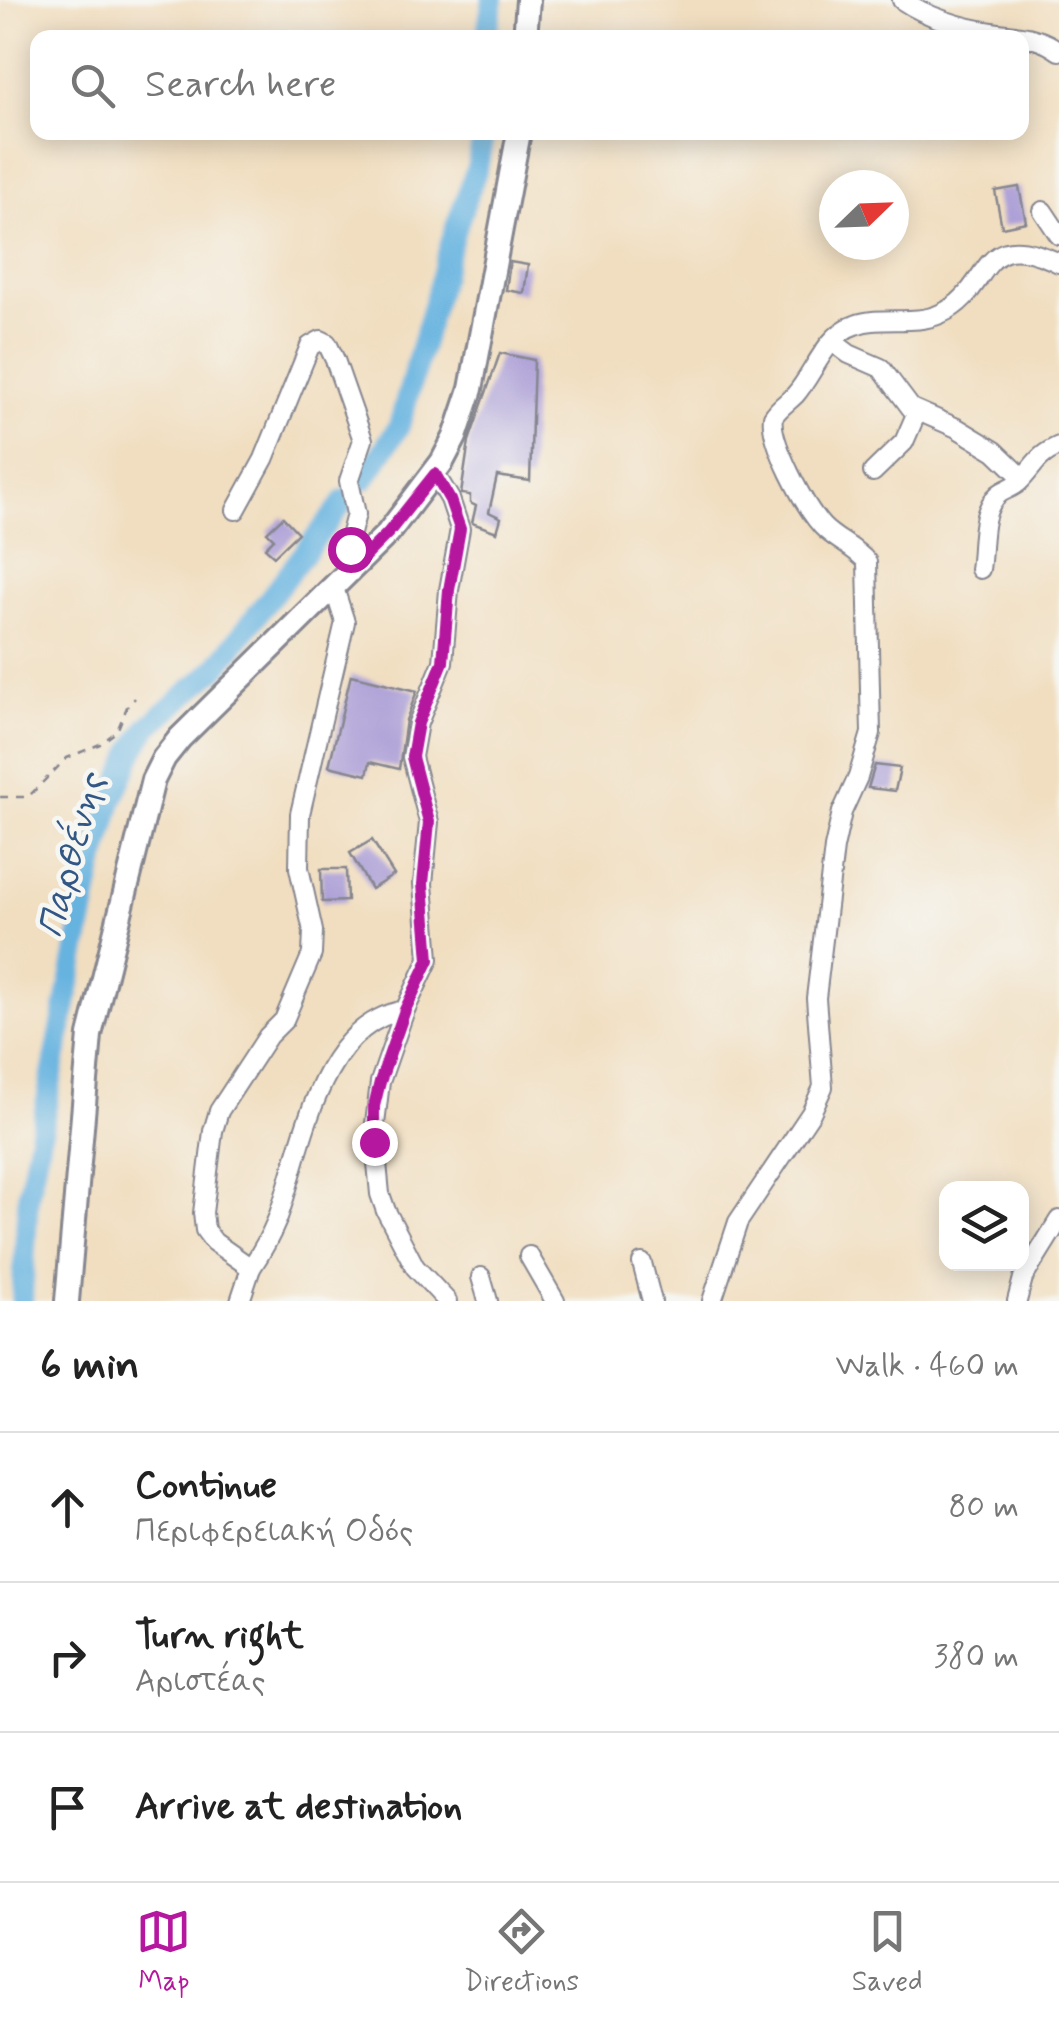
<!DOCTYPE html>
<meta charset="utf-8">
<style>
:root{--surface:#fff;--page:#f6f6f6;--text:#222;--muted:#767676;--line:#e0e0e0;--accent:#b5179e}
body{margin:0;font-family:Mynerve,sans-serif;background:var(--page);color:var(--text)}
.controls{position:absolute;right:30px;bottom:30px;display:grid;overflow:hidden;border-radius:20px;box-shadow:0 5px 25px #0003}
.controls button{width:90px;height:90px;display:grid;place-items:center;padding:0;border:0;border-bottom:2px solid var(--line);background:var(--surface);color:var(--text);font:50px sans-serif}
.compass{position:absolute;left:819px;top:170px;width:90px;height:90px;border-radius:50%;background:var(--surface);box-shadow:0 5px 25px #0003;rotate:67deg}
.stop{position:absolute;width:30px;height:30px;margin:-22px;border:8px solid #b5179e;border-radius:50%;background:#fff}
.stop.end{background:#b5179e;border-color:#fff;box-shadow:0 2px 10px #0008}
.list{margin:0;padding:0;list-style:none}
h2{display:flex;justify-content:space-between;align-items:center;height:130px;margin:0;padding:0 40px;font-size:42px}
h2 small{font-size:32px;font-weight:400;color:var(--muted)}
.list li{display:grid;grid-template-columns:65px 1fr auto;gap:30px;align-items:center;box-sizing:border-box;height:150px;padding:0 40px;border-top:2px solid var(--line)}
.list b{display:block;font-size:38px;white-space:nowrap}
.list p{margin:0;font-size:32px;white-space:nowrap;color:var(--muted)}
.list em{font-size:32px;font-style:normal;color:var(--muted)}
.icon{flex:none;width:55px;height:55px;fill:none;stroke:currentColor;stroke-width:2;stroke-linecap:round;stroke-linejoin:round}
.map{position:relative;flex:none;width:1059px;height:1301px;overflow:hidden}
.search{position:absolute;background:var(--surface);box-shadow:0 5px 25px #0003;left:30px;right:30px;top:30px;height:110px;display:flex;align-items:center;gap:25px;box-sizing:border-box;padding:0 35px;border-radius:20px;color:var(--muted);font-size:38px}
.sheet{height:580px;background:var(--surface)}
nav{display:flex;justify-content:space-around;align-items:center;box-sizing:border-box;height:140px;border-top:2px solid var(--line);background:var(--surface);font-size:28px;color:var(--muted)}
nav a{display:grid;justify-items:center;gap:5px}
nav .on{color:var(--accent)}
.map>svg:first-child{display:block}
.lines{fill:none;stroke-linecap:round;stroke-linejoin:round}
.river{stroke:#66b3e0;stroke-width:22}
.building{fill:#ada0d7}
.minor-casing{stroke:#86868f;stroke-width:22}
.major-casing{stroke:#86868f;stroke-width:28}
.path{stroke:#86868f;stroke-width:2.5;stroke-dasharray:8 8;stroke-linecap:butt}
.minor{stroke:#fff;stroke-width:18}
.major{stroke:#fff;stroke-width:22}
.route{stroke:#b5179e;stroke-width:12}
.labels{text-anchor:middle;stroke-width:9;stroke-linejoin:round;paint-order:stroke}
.water-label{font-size:38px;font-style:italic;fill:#325785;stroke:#f6f6f2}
</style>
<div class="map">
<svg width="1059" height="1301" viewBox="0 0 1059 1301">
<rect width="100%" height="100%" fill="#f6f6f2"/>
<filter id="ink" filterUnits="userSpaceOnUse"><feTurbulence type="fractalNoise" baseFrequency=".01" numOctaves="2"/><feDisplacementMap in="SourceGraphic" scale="20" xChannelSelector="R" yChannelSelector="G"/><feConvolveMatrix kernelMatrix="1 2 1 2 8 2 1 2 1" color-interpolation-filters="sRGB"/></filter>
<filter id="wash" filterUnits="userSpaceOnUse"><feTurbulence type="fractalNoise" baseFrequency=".0048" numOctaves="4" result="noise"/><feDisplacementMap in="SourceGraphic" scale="40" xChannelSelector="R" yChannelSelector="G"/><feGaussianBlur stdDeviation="2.25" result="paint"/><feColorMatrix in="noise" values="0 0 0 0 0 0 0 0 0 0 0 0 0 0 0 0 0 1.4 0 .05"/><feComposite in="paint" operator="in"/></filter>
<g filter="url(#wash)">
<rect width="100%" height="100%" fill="#f1dec0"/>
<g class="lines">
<g class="river">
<path d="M486,38l7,-38"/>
<path d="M365,479l34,-53 55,-193 23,-65 7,-36"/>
<path d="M22,1301l6,-104 65,-329 19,-67 23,-53 13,-21 68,-59 129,-168"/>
</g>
</g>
<g id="blocks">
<g class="building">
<path d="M1019,187l7,35 -24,5 -7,-36z"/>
<path d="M510,262l18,3 -4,28 -18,-3z"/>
<path d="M500,353l34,7 -4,121 -33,-5 -8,36 12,6 -4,14 -25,-9 4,-17 -6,-3v-8l-9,-1 8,-53z"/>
<path d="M283,517l15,16 -24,23 -9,-8 9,-9 -7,-7z"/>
<path d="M351,675l66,16 -11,29 -7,49 -29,-7 -3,13 -38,-9z"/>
<path d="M875,765l25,3 -5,23 -27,-3z"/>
<path d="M372,840l22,35 -23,14 -21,-36z"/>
<path d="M321,869h25l1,32 -25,1z"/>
</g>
</g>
</g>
<g filter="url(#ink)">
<use href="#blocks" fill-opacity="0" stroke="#86868f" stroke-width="2.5"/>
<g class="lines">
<g class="minor-casing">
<g id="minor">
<path d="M902,0c25,17 60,28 90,32 26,4 45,3 67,19"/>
<path d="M1043,211l16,24"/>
<path d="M833,342l16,12 32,14 30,40 46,20 38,23 27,26"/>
<path d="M873,472l31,-30 13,-30"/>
<path d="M435,474l15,25 10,30 -11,61 -6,72 -25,61 -6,34 17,65 -6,62 6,75 -24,51 -25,72 -6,50 6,62 6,17 29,56 32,34"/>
<path d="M236,510l28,-51 46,-113 11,-6 6,3 8,17 28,80 -14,41 7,33 -6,23 4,30"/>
<path d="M980,569c4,-23 -1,-58 19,-75 6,-5 14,-6 20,-12 16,-16 17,-26 40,-36"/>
<path d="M529,1256l26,45"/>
<path d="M642,1263l10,38"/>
<path d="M251,1268c10,-15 19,-31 26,-48 25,-69 40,-195 128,-210"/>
<path d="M481,1277l7,24"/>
<path d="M240,1301l11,-33 -37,-26 -9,-12 -2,-17 10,-82 6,-20 49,-75 16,-16 28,-66 1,-23 -14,-63 1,-54 45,-192 -11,-34"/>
<path d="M712,1301l26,-79 73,-109 12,-26 -7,-89 18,-150 8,-36 16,-35 13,-44 -4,-171c-12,-15 -32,-22 -45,-36 -17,-19 -53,-85 -49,-109 6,-10 14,-14 22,-22 19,-21 31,-61 60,-70 27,-10 58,1 85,-11 55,-24 35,-91 119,-51"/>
<path d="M1017,1301l6,-23 36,-58"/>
</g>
</g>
<g class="major-casing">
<g id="major">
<path d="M525,38l3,-38"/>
<path d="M67,1301l23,-266 63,-255 11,-22 16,-20 208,-205 54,-71 13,-25 16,-48 48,-257"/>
</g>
</g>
<path class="path" d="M0,797h28l39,-39 33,-14 17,-13 10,-24 8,-9"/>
<use href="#minor" class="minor"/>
<use href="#major" class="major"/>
</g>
</g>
<g class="lines" filter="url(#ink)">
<path class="route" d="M350,549l4,18 34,-34 47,-59 15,26 10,29 -11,61 -6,72 -25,61 -6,34 17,65 -6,62 6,76 -24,50 -25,72 -6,24v36"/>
</g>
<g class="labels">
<g class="water-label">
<text transform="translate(70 855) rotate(-75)" y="13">Παρθένης</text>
</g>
</g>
</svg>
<div class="controls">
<button><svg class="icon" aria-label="layers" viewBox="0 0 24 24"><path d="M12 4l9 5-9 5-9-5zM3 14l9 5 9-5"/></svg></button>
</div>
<svg class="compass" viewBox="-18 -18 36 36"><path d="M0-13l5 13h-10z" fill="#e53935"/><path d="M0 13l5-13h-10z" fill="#767676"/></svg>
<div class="stop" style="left:350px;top:549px"></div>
<div class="stop end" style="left:374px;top:1142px"></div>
<div class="search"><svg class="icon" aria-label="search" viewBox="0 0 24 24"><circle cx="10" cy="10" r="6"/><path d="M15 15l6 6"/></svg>Search here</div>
</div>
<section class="sheet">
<h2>6 min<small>Walk · 460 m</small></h2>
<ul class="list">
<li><svg class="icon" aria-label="ahead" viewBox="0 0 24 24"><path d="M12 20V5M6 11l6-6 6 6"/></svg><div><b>Continue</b><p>Περιφερειακή Οδός</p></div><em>80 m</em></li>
<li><svg class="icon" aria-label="right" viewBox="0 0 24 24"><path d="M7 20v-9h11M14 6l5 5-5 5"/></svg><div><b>Turn right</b><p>Αριστέας</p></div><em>380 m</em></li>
<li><svg class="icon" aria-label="arrive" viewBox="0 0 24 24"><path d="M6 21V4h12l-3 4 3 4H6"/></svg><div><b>Arrive at destination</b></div></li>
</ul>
</section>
<nav>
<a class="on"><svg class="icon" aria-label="map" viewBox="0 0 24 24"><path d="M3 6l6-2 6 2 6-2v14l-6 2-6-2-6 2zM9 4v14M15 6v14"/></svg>Map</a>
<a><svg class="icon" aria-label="directions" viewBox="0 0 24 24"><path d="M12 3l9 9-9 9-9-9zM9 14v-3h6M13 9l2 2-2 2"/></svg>Directions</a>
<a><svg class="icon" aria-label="saved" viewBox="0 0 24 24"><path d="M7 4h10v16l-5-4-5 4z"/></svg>Saved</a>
</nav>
